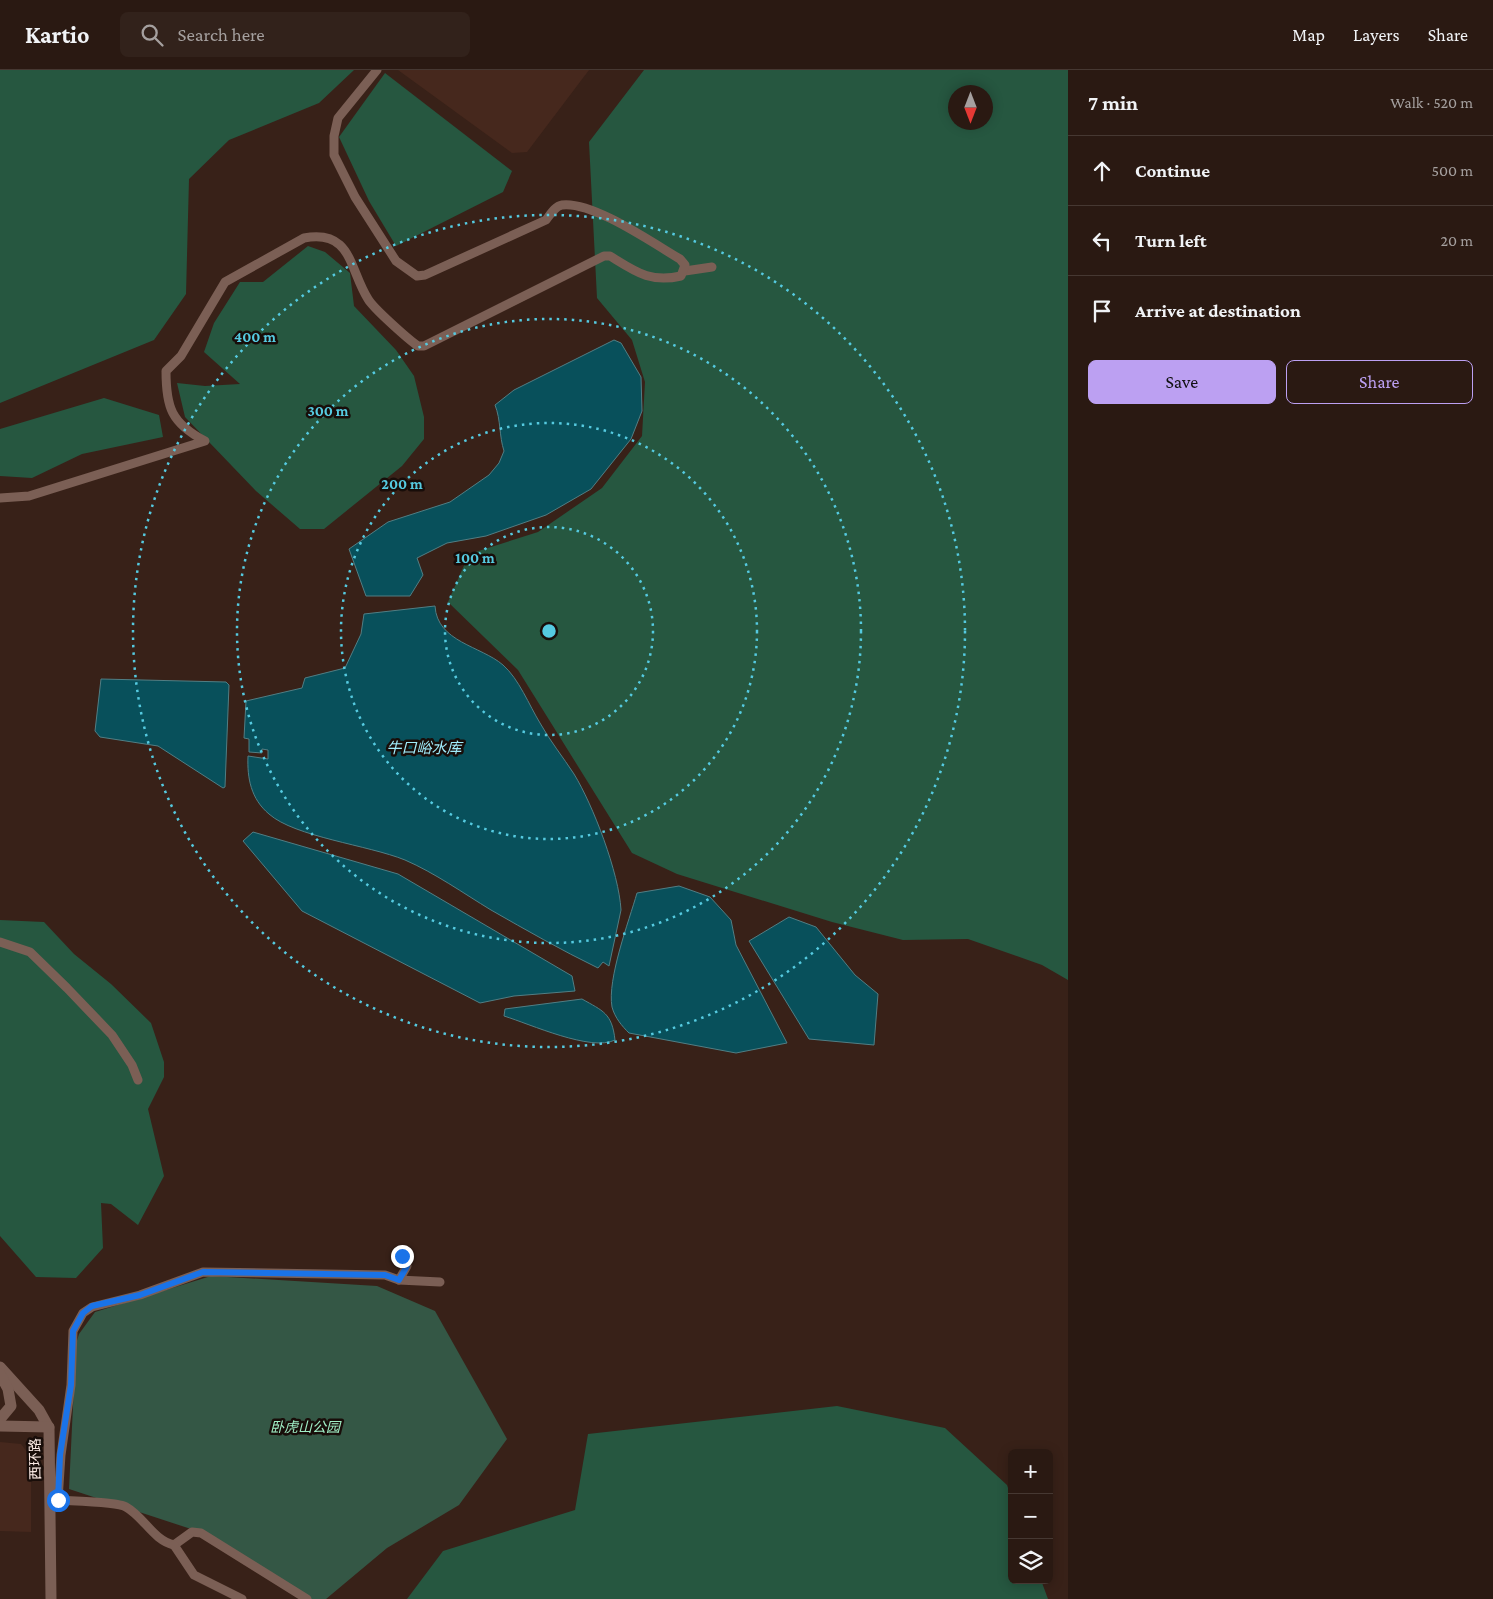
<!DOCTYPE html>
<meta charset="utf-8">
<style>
:root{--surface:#2a1912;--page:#32221b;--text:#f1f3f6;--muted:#a5a09f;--line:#463832;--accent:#bca0f2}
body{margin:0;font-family:"Crimson Pro","Noto Sans SC",serif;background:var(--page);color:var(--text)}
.controls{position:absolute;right:15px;bottom:15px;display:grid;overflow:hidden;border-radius:8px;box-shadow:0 2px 12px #0003}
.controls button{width:45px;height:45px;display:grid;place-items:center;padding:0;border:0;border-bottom:1px solid var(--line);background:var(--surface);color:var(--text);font:25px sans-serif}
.compass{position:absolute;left:948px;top:15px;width:45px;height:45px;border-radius:50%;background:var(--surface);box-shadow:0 2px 12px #0003;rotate:180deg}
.stop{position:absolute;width:15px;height:15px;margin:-11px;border:4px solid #1a73e8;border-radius:50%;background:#fff}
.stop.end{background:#1a73e8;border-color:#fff;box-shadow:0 1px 5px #0008}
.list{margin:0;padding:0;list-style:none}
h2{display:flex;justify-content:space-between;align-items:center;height:65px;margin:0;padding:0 20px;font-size:21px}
h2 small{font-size:16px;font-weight:400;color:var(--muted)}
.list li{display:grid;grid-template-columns:32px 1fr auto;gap:15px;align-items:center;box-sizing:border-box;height:70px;padding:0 20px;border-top:1px solid var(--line)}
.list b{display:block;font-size:19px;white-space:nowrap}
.list em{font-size:16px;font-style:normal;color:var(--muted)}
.actions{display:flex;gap:10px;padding:15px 20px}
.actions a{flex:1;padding:11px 0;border:1px solid var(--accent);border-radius:8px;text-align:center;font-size:18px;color:var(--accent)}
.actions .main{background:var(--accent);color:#111}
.icon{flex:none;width:28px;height:28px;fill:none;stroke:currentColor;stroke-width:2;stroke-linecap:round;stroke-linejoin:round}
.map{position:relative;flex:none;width:1068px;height:1529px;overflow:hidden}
header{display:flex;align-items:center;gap:30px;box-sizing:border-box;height:70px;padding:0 25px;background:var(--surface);border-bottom:1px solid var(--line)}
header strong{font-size:24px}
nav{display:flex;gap:28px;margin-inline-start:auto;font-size:18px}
.search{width:350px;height:45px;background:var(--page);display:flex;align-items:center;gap:12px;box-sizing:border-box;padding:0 18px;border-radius:8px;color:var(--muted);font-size:19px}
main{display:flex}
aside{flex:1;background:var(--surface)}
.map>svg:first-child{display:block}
.built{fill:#46281d}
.green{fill:#345745}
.forest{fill:#265740;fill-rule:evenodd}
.water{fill:#08505b;stroke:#517e84}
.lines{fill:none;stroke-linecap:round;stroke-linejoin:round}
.street{stroke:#7b5f55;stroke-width:9}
.secondary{stroke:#7b5f55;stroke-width:11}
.route{stroke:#1a73e8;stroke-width:6}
.ring{fill:none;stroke:#55cae0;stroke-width:2.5;stroke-dasharray:2.5 5}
.labels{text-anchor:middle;stroke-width:5;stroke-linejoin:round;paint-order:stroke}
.park-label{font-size:14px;font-style:italic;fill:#a0efc6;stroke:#180d09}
.street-label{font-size:14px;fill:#fcebe5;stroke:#180d09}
.water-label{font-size:15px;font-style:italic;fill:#a0ecfb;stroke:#180d09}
.centre{fill:#55cae0;stroke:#180d09;stroke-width:2.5}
.ring-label{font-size:15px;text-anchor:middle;font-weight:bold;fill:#55cae0;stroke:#180d09;stroke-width:5;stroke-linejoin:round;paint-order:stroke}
</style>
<header>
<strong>Kartio</strong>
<div class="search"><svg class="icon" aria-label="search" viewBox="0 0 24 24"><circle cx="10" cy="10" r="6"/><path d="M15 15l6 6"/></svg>Search here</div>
<nav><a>Map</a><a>Layers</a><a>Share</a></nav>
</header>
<main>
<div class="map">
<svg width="1068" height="1529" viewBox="0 0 1068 1529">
<rect width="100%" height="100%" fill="#382118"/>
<g class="built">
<path d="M398,0h191l-62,82 -15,1z"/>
<path d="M0,1372l21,2 10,13v75l-31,-1z"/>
</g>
<path class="green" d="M211,1206l166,10 58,25 72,128 -48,66 -72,43 -61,51h-17l-118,-70 -122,-40 7,-145 3,-10 16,-22z"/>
<g class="forest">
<path d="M0,0h354l-35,33 -90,37 -40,39 -3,115 -32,46 -154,63z"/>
<path d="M644,0h424v910l-26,-15 -74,-26 -65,1 -71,-18 -155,-48 -45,-21 -114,-183 -70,-68 21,-48 69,-22 64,-44 40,-52 3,-54 -13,-42 -35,-42 -8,-156zM956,22h30v30h-30z"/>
<path d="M385,3l127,98 -9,21 -107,54 -27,-45 -30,-64z"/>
<path d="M308,176l17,6 25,21 4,33 42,44 18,26 10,41v22l-22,27 -78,63h-24l-44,-38 -71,-74 -8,-34 28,3 35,-2 -36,-32 10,-29 26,-41h23z"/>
<path d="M104,328l55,17 4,22 -81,17 -50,24 -32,-2v-47z"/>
<path d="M0,850l44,2 30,32 37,30 40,39 13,39v15l-16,32 16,67 -26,49 -27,-21 -10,-1 2,45 -27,30 -40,-1 -36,-41z"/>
<path d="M837,1336l108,22 62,57 5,14v81h29l7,19h-641l36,-48 132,-41 13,-76z"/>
</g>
<g class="water">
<path d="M614,270l7,3 20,34 1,34 -11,28 -40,50 -45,26 -60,21 -39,7 -30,15 6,17 -13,21h-44l-17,-47 39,-27 62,-20 39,-27 10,-12 5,-12c-5,-15 -3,-31 -9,-46l19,-15z"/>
<path d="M435,536c2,36 46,40 68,59 16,14 26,40 37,58 10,18 23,34 34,51 19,31 45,99 47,136l-12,56 -6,-4 -5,6c-37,-18 -72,-38 -107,-58 -28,-17 -56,-37 -86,-50 -37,-15 -110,-23 -136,-46 -18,-15 -22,-36 -21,-58l20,3v-9l-6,-1v4l-13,-1v-13l-5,-1 2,-37 56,-13 3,-10 40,-10 16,-34 3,-20z"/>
<path d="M101,609l125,3 3,3 -4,102 -2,1 -65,-42 -58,-9 -5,-6z"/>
<path d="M253,762l145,42 174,102 3,15 -61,5 -34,7 -178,-92 -59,-70z"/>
<path d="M679,816l31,11 21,23 5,25 51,98 -51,10 -107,-20c-7,-7 -14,-15 -17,-26 -5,-28 17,-86 25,-114z"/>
<path d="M789,847l27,10 39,48 23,19 -4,51 -65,-6 -60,-98z"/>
<path d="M582,929c21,12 30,14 33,41 -24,12 -85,-16 -111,-24l1,-7z"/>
</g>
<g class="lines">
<g class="street">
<path d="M685,201l27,-4"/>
<path d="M0,428l29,-2 176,-55c-34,-18 -39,-34 -39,-70l15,-15 44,-74 79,-44c48,-9 45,31 64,61 5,9 41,41 50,47h6l180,-90h6c26,16 40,27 71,20l4,-11 -5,-6c-26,-15 -87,-58 -118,-54 -7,1 -12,10 -16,15l-121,55 -8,1 -21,-15 -41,-64 -21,-42v-19l4,-18 39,-48"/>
<path d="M0,872l30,10 37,36 45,47 20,30 6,15"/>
<path d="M399,1210l8,-14 -5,-10"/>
<path d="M58,1430c12,1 61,2 68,7 18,10 27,33 48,38l18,-13 9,1 106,66"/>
<path d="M51,1437l7,-7 3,-45 10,-70 2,-54 10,-18 9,-6 48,-12 63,-23 182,3 14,5 41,2"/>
<path d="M174,1475l20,30 48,24"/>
</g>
<g class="secondary">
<path d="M0,1297l39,43 10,18 2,171"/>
<path d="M0,1304l8,15 3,17 -10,12"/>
<path d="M0,1356l49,1"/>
</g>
</g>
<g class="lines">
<path class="route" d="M58,1430l2,-45 11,-70 2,-54 10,-18 9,-7 48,-11 63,-23 182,3 14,5 8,-14 -5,-10"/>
</g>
<g class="ring">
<circle cx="549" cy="561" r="104"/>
<circle cx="549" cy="561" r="208"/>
<circle cx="549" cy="561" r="312"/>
<circle cx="549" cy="561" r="416"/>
</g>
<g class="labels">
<g class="park-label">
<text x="305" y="1362">卧虎山公园</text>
</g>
<g class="street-label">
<text transform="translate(35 1389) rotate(-91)" y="5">西环路</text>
</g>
<g class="water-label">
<text x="424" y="683">牛口峪水库</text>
</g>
</g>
<circle cx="549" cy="561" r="8" class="centre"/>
<g class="ring-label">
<text x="255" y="272">400 m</text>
<text x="328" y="346">300 m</text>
<text x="402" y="419">200 m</text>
<text x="475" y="493">100 m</text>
</g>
</svg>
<div class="controls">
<button>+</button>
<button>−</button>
<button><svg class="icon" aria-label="layers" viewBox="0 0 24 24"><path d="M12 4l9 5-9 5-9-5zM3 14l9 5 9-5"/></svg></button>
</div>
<svg class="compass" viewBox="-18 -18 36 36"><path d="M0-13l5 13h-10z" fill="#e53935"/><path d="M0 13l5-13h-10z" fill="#a5a09f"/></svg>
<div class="stop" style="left:58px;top:1430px"></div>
<div class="stop end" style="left:402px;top:1186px"></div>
</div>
<aside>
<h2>7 min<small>Walk · 520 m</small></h2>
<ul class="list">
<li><svg class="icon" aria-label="ahead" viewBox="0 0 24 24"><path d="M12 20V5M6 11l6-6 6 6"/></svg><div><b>Continue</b></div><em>500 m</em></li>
<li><svg class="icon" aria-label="left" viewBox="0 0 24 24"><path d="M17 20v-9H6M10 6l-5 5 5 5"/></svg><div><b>Turn left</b></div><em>20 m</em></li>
<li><svg class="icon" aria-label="arrive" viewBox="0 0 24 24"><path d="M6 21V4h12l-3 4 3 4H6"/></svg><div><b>Arrive at destination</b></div></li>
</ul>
<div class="actions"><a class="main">Save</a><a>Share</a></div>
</aside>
</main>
